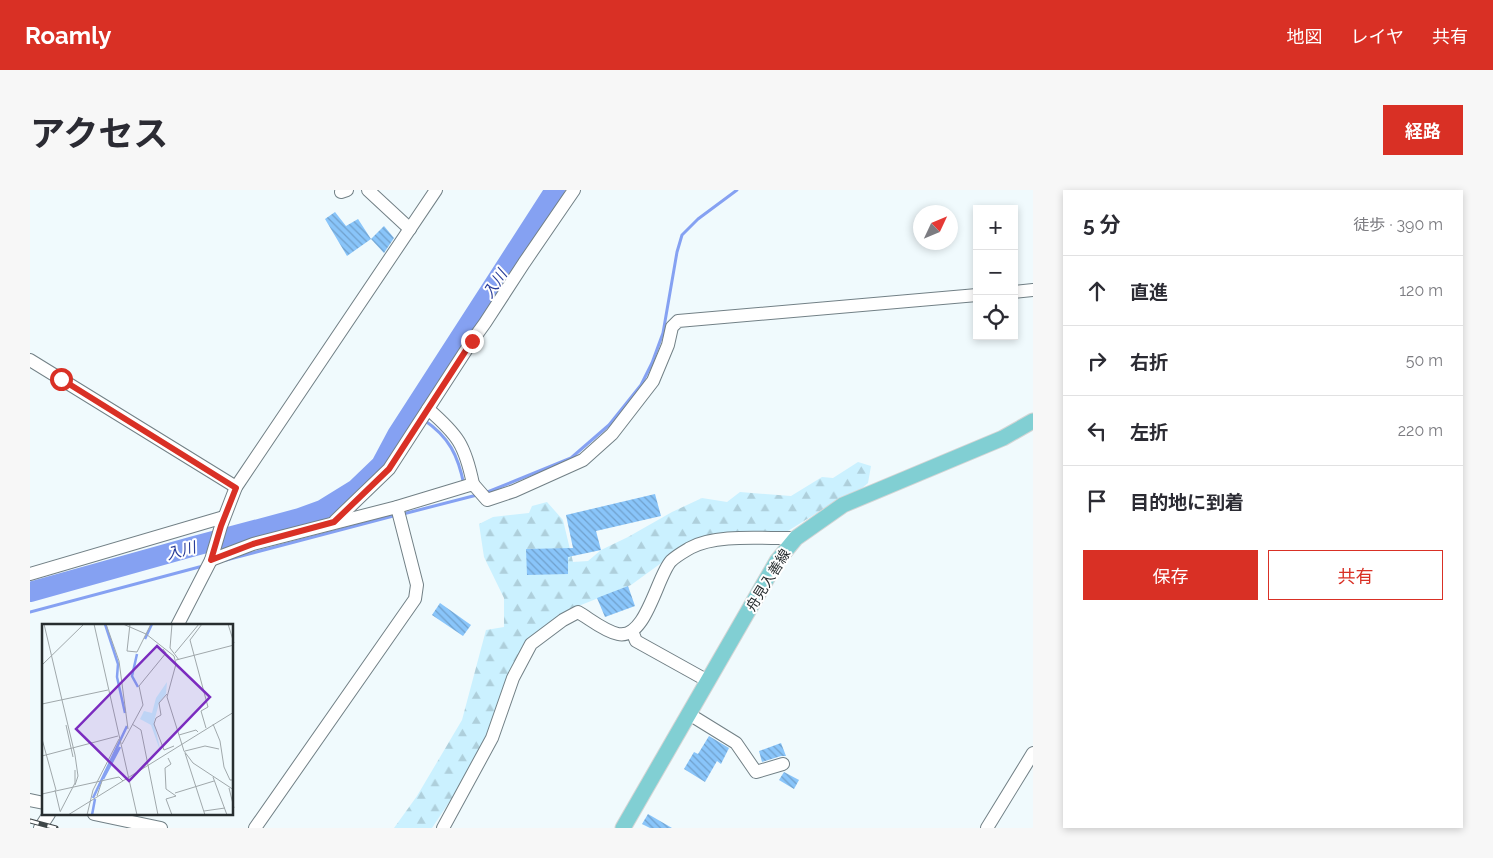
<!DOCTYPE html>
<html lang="ja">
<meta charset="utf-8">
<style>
:root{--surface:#fff;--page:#f7f7f7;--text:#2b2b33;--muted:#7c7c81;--line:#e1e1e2;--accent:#d93025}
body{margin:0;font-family:Raleway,"Noto Sans JP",sans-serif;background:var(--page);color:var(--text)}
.controls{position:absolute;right:15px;top:15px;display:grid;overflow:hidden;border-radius:0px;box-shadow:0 2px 8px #0003}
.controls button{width:45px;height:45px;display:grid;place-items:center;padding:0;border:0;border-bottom:1px solid var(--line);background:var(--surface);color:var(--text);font:25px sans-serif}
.compass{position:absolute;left:883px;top:15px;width:45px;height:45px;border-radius:50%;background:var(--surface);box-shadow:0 2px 8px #0003;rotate:46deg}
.stop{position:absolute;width:15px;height:15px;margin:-11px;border:4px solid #d93025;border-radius:50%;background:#fff}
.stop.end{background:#d93025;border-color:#fff;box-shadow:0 1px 5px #0008}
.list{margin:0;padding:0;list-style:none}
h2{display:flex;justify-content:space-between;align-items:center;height:65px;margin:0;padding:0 20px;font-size:21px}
h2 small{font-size:16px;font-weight:400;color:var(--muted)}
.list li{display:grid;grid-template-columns:32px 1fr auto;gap:15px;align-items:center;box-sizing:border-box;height:70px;padding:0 20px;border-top:1px solid var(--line)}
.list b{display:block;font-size:19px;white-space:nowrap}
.list em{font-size:16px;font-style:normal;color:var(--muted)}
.actions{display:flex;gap:10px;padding:15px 20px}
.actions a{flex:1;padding:11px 0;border:1px solid var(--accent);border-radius:0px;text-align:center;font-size:18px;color:var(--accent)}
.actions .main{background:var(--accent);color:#fff}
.icon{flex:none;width:28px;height:28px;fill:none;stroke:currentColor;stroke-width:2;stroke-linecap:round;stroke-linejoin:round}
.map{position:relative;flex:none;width:1003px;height:638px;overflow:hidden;border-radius:0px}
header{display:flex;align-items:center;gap:30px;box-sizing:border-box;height:70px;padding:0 25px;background:var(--accent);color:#fff}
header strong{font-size:24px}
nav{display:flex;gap:28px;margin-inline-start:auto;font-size:18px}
.intro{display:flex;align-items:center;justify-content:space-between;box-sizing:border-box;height:120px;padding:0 30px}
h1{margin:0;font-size:35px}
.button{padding:12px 22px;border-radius:0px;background:var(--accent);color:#fff;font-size:18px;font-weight:700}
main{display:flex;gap:30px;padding:0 30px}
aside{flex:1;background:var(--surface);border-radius:0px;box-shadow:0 2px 8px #0003}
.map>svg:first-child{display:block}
.forest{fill:url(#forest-firs)}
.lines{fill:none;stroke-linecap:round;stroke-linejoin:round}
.stream{stroke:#85a1f2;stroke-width:3}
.river{stroke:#85a1f2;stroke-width:20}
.building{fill:url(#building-back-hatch)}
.minor-casing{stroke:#728086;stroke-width:14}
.major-casing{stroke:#d4d5d5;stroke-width:17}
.minor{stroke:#fff;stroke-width:12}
.major{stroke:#81cfd3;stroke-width:15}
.rail-casing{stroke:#404749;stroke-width:5}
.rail{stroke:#fff;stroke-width:3;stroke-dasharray:9;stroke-linecap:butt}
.route{stroke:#d93025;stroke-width:6}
.labels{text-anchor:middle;stroke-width:4;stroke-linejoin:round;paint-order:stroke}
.street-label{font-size:14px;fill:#272d2f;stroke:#fff}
.water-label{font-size:15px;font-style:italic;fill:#283c98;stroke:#fff}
.inset-river{fill:none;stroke:#85a1f2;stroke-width:2.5}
.inset-road{fill:none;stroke:#a0a8ab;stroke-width:1}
.view{fill:#7b2cbf;fill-opacity:0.15;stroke:#7b2cbf;stroke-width:2.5}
.inset-edge{fill:none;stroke:#272d2f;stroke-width:2.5}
</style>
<header>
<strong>Roamly</strong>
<nav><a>地図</a><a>レイヤ</a><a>共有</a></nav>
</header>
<div class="intro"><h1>アクセス</h1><a class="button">経路</a></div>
<main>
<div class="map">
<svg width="1003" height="638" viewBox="0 0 1003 638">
<defs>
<pattern id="forest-firs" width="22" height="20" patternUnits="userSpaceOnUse" patternTransform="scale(1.25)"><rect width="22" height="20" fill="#cbf1ff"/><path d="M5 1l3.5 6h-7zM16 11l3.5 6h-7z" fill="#aecfdb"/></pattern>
<pattern id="building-back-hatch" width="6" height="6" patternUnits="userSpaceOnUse" patternTransform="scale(1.25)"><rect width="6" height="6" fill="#89c5fa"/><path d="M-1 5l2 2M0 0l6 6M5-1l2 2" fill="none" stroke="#70a0cb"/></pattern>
</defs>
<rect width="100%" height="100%" fill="#f0fafd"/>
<path class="forest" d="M828,272l13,4 -3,17 -8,7 -32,16 -45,28 -97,11 -55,40 -55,22 -36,22 -14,13 -39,95 -21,40 -34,51h-38l23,-32 45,-76 24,-90 18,-3v-29l-20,-41 -5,-33 14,-7 36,-4 3,-7 15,-4 16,18 10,42 15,-1 13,-11 27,-13 44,-25 30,-14 25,4 13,-10 51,4 31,-19 11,1z"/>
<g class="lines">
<g class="stream">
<path d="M382,222l7,5"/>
<path d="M394,230c25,17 34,35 40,65"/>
<path d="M455,303l86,-35 38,-33 32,-40 11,-22 11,-30 14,-81 5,-17 16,-16 39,-29"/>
<path d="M373,324l74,-19"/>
<path d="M196,370l171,-45"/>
<path d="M0,422l173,-46"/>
</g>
<path class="river" d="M0,402l161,-45 109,-29 22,-8 34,-21 25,-24 16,-30 158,-245"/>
</g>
<g class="building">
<path d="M305,22l11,14 12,-7 13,20 -24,17 -22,-37z"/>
<path d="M354,36l10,12 -10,15 -13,-14z"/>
<path d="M625,304l6,22 -65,15 5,19 -33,7v17l-41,1 -1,-26 47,-1 -7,-33z"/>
<path d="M598,396l7,20 -30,11 -8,-19z"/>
<path d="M410,413l31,22 -8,11 -31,-21z"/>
<path d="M679,546l20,12 -8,16 -4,-3 -12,21 -21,-13 10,-17 4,2z"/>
<path d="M751,553l5,13h-5l-19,6 -3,-11z"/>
<path d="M754,582l15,8 -5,9 -15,-9z"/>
<path d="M618,624l24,14h-22l-8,-4z"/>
</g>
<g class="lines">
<g class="minor-casing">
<g id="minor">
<path d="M338,0l42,39"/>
<path d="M311,2l6,-2"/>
<path d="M984,102l19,-2"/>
<path d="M0,170l206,127"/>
<path d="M398,219c30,26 37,36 45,75"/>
<path d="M305,331l54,-52 83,-128 13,-18 39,-60 50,-73"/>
<path d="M181,370l42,-16 144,-37 76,-23 14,16 27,-9 69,-31 29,-26 41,-53 15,-36 4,-18 6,-6 299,-26"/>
<path d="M0,384l194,-57"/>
<path d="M147,436l34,-66 10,-34 15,-39 200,-297"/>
<path d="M602,441l4,10 72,40"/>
<path d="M659,524l47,29 20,29 27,-8"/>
<path d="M0,610l14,3"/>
<path d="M64,624l67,14"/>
<path d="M10,638l9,-14"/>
<path d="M225,638l160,-229 2,-14 -20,-78"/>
<path d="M413,638l49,-90 21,-60 18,-34 32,-24 15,-8c12,7 26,19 40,22 28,6 39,-58 53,-73 5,-5 14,-10 19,-13 27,-15 76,-9 106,-10"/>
<path d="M957,638l46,-75"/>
</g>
</g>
<g class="major-casing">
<path id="major" d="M593,638l154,-267 19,-23 47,-33 160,-67 30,-17"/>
</g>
<use href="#minor" class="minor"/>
<use href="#major" class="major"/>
<g class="rail-casing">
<path id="rail" d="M0,631l26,7"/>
</g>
<use href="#rail" class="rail"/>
</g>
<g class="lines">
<path class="route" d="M31,189l175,109 -15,38 -10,34 42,-16 81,-22 55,-53 83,-128"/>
</g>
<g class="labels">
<g class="street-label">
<text transform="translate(738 390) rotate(-58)" y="5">舟見入善線</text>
</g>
<g class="water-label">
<text transform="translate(465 94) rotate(-57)" y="5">入川</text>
<text transform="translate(151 361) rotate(-15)" y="5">入川</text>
</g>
</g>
<g transform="translate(12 434)">
<rect width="191" height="191" fill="#f0fafd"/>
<path d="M125,58l-1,12 -7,9 -5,19 7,31 -10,-28 -11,-6 4,-8 8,2 4,-15z" fill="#cbf1ff"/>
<path class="inset-river" d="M63,0l13,40 -1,13 8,36M103,15l7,-15M95,30l-5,22 6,11M61,155l17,-32M51,174l34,-72M50,191l3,-16"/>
<path class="inset-road" d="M2,0l31,131 3,21 -3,9M52,0l43,191M64,0l13,37 9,68M81,0l23,10 28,22 2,8 -9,33 17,54 9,12 41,27M88,0l-3,27 10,1 14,-28M130,0l-2,24 9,12M160,0l-12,16 18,67 -7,4 5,17M186,0l6,19M133,29l24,-29M134,36l58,-15M0,41l42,-41M125,70l-8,9 2,12 -5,3 -2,6 10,26 10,-4M0,80l66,-14M90,100l9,6 17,85M171,100l7,17 4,26 6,13h4M24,101l7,32M137,111l17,-5 2,2M0,115l14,51M80,120l21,-39 -4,-19 27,-33 -3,-4M143,127l20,-5 14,3M143,129l20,62M0,132l76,-20M126,134l3,6 -6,4 1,21 10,7 -10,3 6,16M171,153l14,38M187,164l5,20M13,166l5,21M133,169l39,-12M0,170l77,-17 4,4M55,172l5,-15M162,187l21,-3M18,188l15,-29v-13M26,191l166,-103M45,191l6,-25 26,-51"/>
<path class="view" d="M115,22l53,51 -81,84 -53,-52z"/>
<rect width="191" height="191" class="inset-edge"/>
</g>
</svg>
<div class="controls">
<button>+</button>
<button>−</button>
<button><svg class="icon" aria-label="locate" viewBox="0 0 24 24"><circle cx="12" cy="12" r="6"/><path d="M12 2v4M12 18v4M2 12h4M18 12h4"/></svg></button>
</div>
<svg class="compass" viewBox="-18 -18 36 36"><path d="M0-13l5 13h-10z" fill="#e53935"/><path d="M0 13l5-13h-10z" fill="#7c7c81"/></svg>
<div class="stop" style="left:31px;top:189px"></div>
<div class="stop end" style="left:442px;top:151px"></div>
</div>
<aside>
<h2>5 分<small>徒歩 · 390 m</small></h2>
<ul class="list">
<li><svg class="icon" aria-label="ahead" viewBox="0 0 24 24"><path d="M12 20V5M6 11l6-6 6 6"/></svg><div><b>直進</b></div><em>120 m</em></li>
<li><svg class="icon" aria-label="right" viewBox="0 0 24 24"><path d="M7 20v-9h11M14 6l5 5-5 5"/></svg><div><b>右折</b></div><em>50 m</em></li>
<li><svg class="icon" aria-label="left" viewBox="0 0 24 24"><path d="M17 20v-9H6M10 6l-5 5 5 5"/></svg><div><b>左折</b></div><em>220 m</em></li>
<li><svg class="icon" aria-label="arrive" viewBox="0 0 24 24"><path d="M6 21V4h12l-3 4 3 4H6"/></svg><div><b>目的地に到着</b></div></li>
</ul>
<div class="actions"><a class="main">保存</a><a>共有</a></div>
</aside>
</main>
